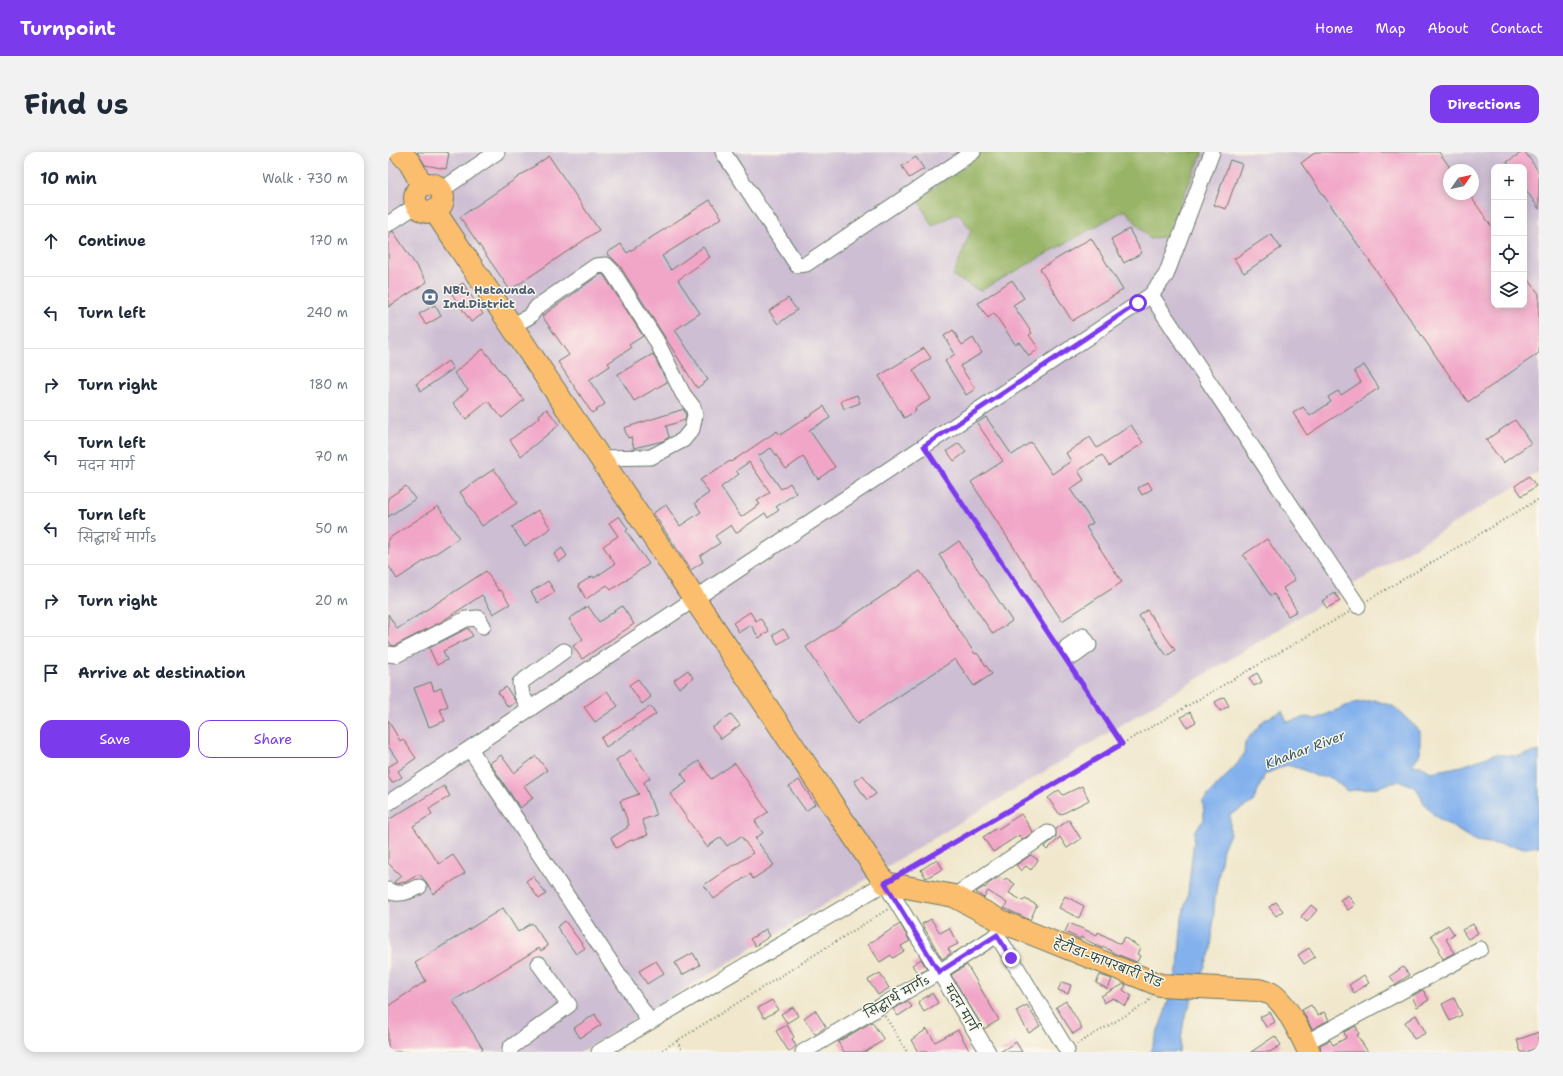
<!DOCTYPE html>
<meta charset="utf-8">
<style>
:root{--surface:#fff;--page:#f2f2f3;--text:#1f2937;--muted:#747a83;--line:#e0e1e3;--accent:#7c3aed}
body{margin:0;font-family:"Shantell Sans","Playpen Sans Deva",sans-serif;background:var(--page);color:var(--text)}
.controls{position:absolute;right:12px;top:12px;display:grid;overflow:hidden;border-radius:8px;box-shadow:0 2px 10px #0003}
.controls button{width:36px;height:36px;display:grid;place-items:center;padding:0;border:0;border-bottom:1px solid var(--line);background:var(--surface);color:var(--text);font:20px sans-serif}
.compass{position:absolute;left:1055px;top:12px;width:36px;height:36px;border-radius:50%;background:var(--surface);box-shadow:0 2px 10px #0003;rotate:56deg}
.stop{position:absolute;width:12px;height:12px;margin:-9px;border:3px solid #7c3aed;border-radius:50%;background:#fff}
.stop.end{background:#7c3aed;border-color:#fff;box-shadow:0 1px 4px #0008}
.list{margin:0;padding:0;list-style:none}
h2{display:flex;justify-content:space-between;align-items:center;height:52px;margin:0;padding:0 16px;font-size:17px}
h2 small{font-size:13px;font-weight:400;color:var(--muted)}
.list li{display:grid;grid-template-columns:26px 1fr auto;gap:12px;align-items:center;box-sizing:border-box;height:72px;padding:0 16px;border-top:1px solid var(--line)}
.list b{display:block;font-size:15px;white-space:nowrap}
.list p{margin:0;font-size:13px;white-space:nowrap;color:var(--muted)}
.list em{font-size:13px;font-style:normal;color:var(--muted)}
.actions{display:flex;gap:8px;padding:12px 16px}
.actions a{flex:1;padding:9px 0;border:1px solid var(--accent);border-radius:12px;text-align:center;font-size:14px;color:var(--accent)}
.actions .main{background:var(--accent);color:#fff}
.icon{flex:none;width:22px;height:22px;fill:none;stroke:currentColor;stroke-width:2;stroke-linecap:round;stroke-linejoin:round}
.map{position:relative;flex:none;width:1151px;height:900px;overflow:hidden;border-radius:12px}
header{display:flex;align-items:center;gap:24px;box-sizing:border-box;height:56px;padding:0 20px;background:var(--accent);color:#fff}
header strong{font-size:19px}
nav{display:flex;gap:22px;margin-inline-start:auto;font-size:14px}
.intro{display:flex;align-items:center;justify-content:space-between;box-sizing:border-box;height:96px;padding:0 24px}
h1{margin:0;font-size:28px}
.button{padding:10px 18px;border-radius:12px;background:var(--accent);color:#fff;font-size:14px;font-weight:700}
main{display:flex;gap:24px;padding:0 24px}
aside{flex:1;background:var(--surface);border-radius:12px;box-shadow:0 2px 10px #0003}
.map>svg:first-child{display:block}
.industrial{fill:#cdbed3;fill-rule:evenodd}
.forest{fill:#98b466;stroke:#5c784d}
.water{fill:#82b1ed;stroke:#507790}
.building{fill:#f1a5c7;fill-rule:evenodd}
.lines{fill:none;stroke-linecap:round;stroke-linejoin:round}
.minor-casing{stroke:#687869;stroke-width:17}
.highway-casing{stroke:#687869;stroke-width:24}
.path{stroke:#687869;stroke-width:2;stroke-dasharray:1 3;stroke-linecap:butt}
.minor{stroke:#fff;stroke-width:15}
.highway{stroke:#fbbe6e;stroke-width:22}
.route{stroke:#7c3aed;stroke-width:5}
.labels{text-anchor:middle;stroke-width:3;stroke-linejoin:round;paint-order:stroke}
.service-label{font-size:12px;font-weight:bold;fill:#4e5e75;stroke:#fbf7ec;text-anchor:start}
.street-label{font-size:12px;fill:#1f3d34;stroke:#fbf7ec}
.water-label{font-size:13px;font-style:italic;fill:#385a62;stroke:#fbf7ec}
</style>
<header>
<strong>Turnpoint</strong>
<nav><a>Home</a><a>Map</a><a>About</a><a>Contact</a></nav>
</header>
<div class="intro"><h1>Find us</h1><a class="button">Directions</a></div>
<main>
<aside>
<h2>10 min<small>Walk · 730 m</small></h2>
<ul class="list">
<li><svg class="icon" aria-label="ahead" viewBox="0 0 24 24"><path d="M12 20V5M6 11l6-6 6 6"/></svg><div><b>Continue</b></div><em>170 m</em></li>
<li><svg class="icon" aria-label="left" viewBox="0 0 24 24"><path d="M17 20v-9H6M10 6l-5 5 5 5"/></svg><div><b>Turn left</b></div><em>240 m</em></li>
<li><svg class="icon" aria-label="right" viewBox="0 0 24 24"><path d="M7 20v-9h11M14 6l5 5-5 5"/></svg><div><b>Turn right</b></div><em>180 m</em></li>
<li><svg class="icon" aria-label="left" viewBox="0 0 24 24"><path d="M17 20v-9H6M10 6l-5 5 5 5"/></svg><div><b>Turn left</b><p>मदन मार्ग</p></div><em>70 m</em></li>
<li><svg class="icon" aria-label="left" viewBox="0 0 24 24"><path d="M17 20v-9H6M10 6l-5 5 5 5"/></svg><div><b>Turn left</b><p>सिद्धार्थ मार्गs</p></div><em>50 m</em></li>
<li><svg class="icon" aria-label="right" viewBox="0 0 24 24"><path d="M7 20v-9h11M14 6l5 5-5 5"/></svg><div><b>Turn right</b></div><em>20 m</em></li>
<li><svg class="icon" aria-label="arrive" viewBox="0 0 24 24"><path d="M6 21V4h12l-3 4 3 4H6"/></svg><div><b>Arrive at destination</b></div></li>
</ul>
<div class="actions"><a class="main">Save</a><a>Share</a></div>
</aside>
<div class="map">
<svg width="1151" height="900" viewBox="0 0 1151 900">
<rect width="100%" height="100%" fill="#fbf7ec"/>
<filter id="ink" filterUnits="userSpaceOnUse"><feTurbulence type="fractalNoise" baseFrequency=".025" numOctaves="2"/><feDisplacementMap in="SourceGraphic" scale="8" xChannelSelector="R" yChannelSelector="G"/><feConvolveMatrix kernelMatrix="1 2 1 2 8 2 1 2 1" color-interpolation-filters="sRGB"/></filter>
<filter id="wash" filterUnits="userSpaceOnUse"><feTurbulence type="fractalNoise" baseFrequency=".012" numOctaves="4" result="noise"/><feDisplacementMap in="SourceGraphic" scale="16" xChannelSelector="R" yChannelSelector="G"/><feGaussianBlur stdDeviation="0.9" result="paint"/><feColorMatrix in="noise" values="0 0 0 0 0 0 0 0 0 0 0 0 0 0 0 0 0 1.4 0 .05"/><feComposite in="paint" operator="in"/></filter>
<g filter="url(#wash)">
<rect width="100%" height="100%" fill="#f0e7cc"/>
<path class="industrial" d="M0,0h1151v320l-958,580h-193zM1106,15h30v138h-30zM1061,18h24v24h-24z"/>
<path class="forest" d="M574,0h241l-37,84 -16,3 -25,-29 -145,81 -27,-15 18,-46 -13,-17 -26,13 -13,-25 19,-17 31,-20z"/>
<path class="water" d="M986,548l19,6 27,25v23l-8,11 9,1 10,6 31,-6 33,-12 23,2 21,-5v95l-13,2 -51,-7 -40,-25 -11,-13 -8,-15 -15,-7 -29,7 -25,3 -15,-13 -16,-2 -15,-7 -14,-4 -22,9 -12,28 -23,13v19l-7,15 -8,49 -4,52 -27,70 -5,32h-29l15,-40 13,-45 4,-49 6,-25 7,-63 9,-10 -1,-19 34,-37 7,-10 1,-12 19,-22 18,-9 5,11 19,-5 10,2 37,-16z"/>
<g id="blocks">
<g class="building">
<path d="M29,0h27l5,1 -3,16 -21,-4z"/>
<path d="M928,0h123l10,14v28h20l25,36v75h30v-32l15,21v59l-71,49 -167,-239z"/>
<path d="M1134,0h3l14,20v37l-15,-22v-20h-14l-3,-5z"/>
<path d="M161,4l50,74 -89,60 -50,-73z"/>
<path d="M528,5l8,12 -15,9 -7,-12z"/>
<path d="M842,8l12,4 -16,45 -12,-4z"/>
<path d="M322,48l12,18 -60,38 9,14 32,-23 7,10 -32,23 22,33 -25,17 33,50 -11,8 -77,-122 -13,-13 14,-9 6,9z"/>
<path d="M741,77l13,24 -18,10 -13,-24z"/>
<path d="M5,79l34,51 -39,25v-72z"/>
<path d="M883,82l10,14 -37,25 -10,-14z"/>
<path d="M703,86l32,52 -51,31 -32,-52z"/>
<path d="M215,122l40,62 -14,9 2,3 -23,15 2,3 -21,14 16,24 -13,9 -34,-51 11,-7 -27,-39 57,-41z"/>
<path d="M624,128l12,18 -11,7 19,28 -3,2 10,14 -10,7 -10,-14 -4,2 -21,-31 -6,5 -10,-15z"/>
<path d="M75,131l20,31 -12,8 -21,-31z"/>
<path d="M400,146l9,12 -19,14 -9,-13z"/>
<path d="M47,153l6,11 -15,9 -7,-11z"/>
<path d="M565,178l9,15 11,-7 9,15 -22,13 15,23 -9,6 -21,-34 10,-7 -11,-18z"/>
<path d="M536,196l7,10 -18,12 18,29 -16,9 1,3 -12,7 -25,-42z"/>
<path d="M95,197l41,51 -22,18 -14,-17 -22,18 -13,-16 15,-13 -14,-17z"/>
<path d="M265,202l14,28 -33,19 -16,-27z"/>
<path d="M60,209l5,8 -32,22 -5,-7z"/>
<path d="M976,213l15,23 -72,47 -14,-22 10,-6 7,9 21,-14 -3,-5 10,-6 3,4 20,-13 -7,-11z"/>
<path d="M469,243l3,8 -16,6 -3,-8z"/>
<path d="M436,254l6,12 -21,12 26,37 -17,12 -15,-22 -17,12 -15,-21 -13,8 23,33 9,-6 6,10 -20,14 3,3 -11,8 -3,-5 -29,20 -5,-8 -16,11 5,7 -20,13 3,6 -12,8 -38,-57 13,-8 14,21 21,-14 -6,-9 14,-10 -9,-13 30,-19 1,1 46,-31 3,4zM361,310l21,30 -13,9 3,3 -19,13 -20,-30 18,-13 -3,-3z"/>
<path d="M159,257l12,16 -38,31 -11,-16 30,-23 -1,-2z"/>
<path d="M296,257l2,6 -1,5 -19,6 3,11 -6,4 -29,7 -3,-11 -3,1 -4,-10z"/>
<path d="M598,265l26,38 19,-13 21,32 19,-13 -5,-8 24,-16 7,11 34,-23 12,18 -34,23 -7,-11 -24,16 6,9 -14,9 23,34 -7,4 36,55 -60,39 -91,-139 32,-21 -26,-38z"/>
<path d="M1127,268l16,23 -28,20 -17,-23z"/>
<path d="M571,291l7,9 -12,9 -7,-10z"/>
<path d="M106,317l23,34 -35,23 -22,-34z"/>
<path d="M1141,324l7,10 -14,10 -7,-10z"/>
<path d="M760,330l4,7 -10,6 -4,-7z"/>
<path d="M18,334l9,13 -27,18v-19z"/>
<path d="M50,354l21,32 -62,41 -9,-14v-26z"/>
<path d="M150,358l13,18 -26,18 -13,-19z"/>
<path d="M231,364l9,13 -2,2 23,33 -38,26 -4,-5 -21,14 -8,-14 15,-9 1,2 21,-14 -12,-18 15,-10 -9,-13z"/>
<path d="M879,387l28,41 -12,8 14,23 -9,5 -14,-22 -3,2 -28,-41z"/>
<path d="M571,389l53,80 -19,13 -54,-79z"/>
<path d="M174,396l5,8 -8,6 -5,-8z"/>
<path d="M98,419l13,20 2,-1 9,14 -17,10 -11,-19 -41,27 -47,24 -3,-1 -3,-5v-26l9,15z"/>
<path d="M532,419l55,83 2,-1 15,21 -18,12 -19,-27 -98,65 -51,-77z"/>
<path d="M160,429l7,11 -17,11 -7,-11z"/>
<path d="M947,441l5,8 -13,7 -5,-7z"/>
<path d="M200,454l11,16 23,-16 12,18 -52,35 -9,-13 10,-7 -14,-20z"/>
<path d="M759,458l28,40 -8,6 -28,-40z"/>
<path d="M362,460l6,9 4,-3 9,13 -10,7 -8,-13 -12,7 -6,-9z"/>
<path d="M80,476l5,8 -30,15 4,9 -10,5 -8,-17z"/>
<path d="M395,477l6,8 -11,7 -5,-9z"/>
<path d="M300,518l5,8 -14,10 -5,-8z"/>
<path d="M869,521l5,9 -8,4 -5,-8z"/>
<path d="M250,527l13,18 -9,7 -13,-19z"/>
<path d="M43,530l3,9 7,-3 7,18 -8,3 5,12 -16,6 -15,-39z"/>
<path d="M118,535l10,15 -8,5 -10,-15z"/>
<path d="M219,539l11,15 -23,16 -11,-15z"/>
<path d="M836,545l5,9 -9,5 -5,-9z"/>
<path d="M263,554l5,8 -50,33 -5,-9z"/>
<path d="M802,560l6,10 -9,5 -6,-10z"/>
<path d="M343,562l9,11 -19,14 -9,-11z"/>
<path d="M0,568l12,21 3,-2 13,19 -18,13 4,6 -10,6 -4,-7v-9l10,-6 -10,-15z"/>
<path d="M243,598l19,28 -6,4 12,33 -14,5 6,15 -19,6 -13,7 -5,-10 16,-10v-2l2,-1 -9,-24 19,-7 -23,-34z"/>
<path d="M113,603l13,18 22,-17 11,14 -23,16 9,12 -13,10 -30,-45z"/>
<path d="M311,609l12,18 24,-16 33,49 -13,9 8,12 -8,5 19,27 -21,14 -3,-5 -36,25 -10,-14 29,-20 1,1 19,-13 -12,-17 -14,10 -6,-9 -14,10 -37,-53 17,-12 -6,-9z"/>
<path d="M475,623l13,19 -9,6 -13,-19z"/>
<path d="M411,628l16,24 -9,7 -17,-24z"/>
<path d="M56,634l6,10 -21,13 3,5 -19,12 26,38 14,-9 12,18 -32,21 -6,-11 -8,-9 -13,8 -11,2 -1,-2 7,-6 -13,-13v-43z"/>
<path d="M694,634l7,14 -29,15 -12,-17 11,-8 4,5z"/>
<path d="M633,662l12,18 -11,8 -3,-5 -26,17 -10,-15 14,-9 1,1z"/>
<path d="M681,668l12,19 -14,9 -7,-11 -13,13 -3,-3 12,-10v-8z"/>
<path d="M643,703l7,5 -7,10 -5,-4 -5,5 -5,-6z"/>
<path d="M549,707l6,10 -17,9 -5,-8z"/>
<path d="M145,724l13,18 -7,5 -13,-18z"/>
<path d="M611,725l5,3 2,-2 9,6 -6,9 14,8 2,-2 12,6 -7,15 -26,-12 3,-5 -19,-12 -4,7 -8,-6 8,-5 1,1 3,-4z"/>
<path d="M960,743l7,10 -7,5 -8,-10z"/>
<path d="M677,744l19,10 -5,12 -20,-10z"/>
<path d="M888,750l7,9 -7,5 -7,-9z"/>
<path d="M923,753l6,5 -10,12 -6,-5z"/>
<path d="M115,756l15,24 14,-9 16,23 -7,5 -2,-3 -86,53 30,48 -4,3h-91v-46l38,-25 -11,-18z"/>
<path d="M543,767l9,14 9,-5 9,16 -10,5 3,4 -9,6 -20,-35z"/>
<path d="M177,769l20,27 -9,6 -19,-27z"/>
<path d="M681,771l28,12 1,-3 22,12 5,-7 15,11 -3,6 3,2 -3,6 -21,-8 -13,-8 -1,2 -21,-11 -1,2 -15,-7z"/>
<path d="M512,772l10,17 -9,5 3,5 -11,7 -2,-3 -11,7 -12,-18z"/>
<path d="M1085,772l5,9 -10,6 -6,-9z"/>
<path d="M1060,773l6,9 -8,5 8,14 -11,6 -5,-9 2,-1 -9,-14z"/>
<path d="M378,777l4,7 -15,10 -5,-7z"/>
<path d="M921,796l6,9 -11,7 -6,-9z"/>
<path d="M305,801l7,12 -18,10 -7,-12z"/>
<path d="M533,807l6,10 -9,5 -6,-9z"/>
<path d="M268,809l8,12 -17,11 -8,-13z"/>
<path d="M579,813l32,55 -15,9 -33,-54z"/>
<path d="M1015,815l6,8 -13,9 -6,-8z"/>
<path d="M492,821l9,15 -11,7 -10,-15z"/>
<path d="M712,823l12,4 -4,10 -12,-6z"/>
<path d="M976,823l5,8 -15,10 -5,-8z"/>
<path d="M674,830l9,3 -3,9 -10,-4z"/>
<path d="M736,832l2,1 -3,5 9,6 -7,10 -12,-8 -9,5 -3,-7z"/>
<path d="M1035,838l6,10 -12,7 -5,-11z"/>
<path d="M544,841l6,10 -14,9 -6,-10z"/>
<path d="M1066,846l8,17 -12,6 -8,-17z"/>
<path d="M384,848l6,10 -14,8 -6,-10z"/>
<path d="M520,849l4,6 -14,9 -5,-7z"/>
<path d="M678,849l16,27 -9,6 -17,-27z"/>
<path d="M639,853l13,21 -11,7 -13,-22z"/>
<path d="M923,853l7,11 6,-4 5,8 -17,9 -10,-19z"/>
<path d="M405,855l5,9 -11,7 -6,-9z"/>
<path d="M427,858l11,17 -11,7 -11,-16z"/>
<path d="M882,860l5,10 -9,5 -6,-10z"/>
<path d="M207,862l6,11 -21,13 -6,-10z"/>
<path d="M1028,863l10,18 -12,6 -9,-17z"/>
<path d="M484,870l12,18 -19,12h-21l-6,-10z"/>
<path d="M399,873l7,12 -2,2 4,7 -7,6 -13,-21z"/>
<path d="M968,874l3,8 -2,1 11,17h-47l-1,-7 10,-5 3,5 13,-7 -2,-6z"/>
<path d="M539,877l8,13 23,-12 12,22h-52l-7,-12z"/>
<path d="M1151,880v15l-13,5h-5l-4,-12z"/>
<path d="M887,884l6,9 -11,7h-19z"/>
<path d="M628,890l6,10h-22z"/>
</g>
</g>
</g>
<g filter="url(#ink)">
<use href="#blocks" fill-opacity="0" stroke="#687869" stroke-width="1"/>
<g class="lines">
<g class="minor-casing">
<g id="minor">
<path d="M335,0l74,113 9,-1 167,-112"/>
<path d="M52,39l57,-39"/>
<path d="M0,72l29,-19"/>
<path d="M763,143l207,311"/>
<path d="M124,174l18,-10 7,-9 59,-41 10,-1 6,6 44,69 27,54 10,13 2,8 -3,14 -9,11 -32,17 -51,1"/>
<path d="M695,484l6,9 -15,11 -7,-9z"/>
<path d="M0,502l8,1 70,-36 12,-1 5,8"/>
<path d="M142,557l-8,-14 -2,-12 44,-32"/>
<path d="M82,597l180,273"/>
<path d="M0,651l763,-508 15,-20 46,-123"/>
<path d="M0,738c10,7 21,1 31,-3"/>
<path d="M566,744l94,-63"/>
<path d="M609,783l70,115"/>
<path d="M917,891l175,-94"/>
<path d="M122,900v-4l59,-43 -30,-41"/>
<path d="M211,900l286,-169 103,169"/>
<path d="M415,900l136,-80 58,-37 8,-12"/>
</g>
</g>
<g class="highway-casing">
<g id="highway">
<path d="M12,0l10,11 12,22"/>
<circle cx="41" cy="46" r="14"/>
<path d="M46,58l451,673 69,13 51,27 155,62 98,5c4,1 8,2 12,3 15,8 32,43 39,59"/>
</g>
</g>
<g class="path">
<path d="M543,305l125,187"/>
<path d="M980,448l171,-101"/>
<path d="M683,516l51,76"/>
<path d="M517,718l444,-258"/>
<path d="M497,864l22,36"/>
<path d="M289,889l6,11"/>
<path d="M689,892l70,-41 4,-6"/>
<path d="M271,900l229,-143"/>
</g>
<use href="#minor" class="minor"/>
<use href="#highway" class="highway"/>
</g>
</g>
<g class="lines" filter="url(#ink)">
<path class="route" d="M623,806l-14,-23 -58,37 -54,-89 237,-139 -198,-298 214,-143"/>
</g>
<defs>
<g id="bank-disc" transform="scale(0.9)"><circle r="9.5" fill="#5c6f8a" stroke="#fbf7ec"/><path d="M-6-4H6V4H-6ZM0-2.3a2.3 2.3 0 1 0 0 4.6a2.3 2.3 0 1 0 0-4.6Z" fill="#fff"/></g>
</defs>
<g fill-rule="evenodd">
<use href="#bank-disc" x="42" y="145"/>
</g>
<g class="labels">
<g class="service-label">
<text x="55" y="142">NBL, Hetaunda<tspan x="55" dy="14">Ind.District</tspan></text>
</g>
<g class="street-label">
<text transform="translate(720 811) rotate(21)" y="4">हेटौडा-फापरबारी रोड</text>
<text transform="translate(509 845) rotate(-30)" y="4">सिद्धार्थ मार्गs</text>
<text transform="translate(573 856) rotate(59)" y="4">मदन मार्ग</text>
</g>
<g class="water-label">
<text transform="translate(917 597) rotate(-21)" y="5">Khahar River</text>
</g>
</g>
</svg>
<div class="controls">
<button>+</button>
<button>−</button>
<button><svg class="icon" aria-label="locate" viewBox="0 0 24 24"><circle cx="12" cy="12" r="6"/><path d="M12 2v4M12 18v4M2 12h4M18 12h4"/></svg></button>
<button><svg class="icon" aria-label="layers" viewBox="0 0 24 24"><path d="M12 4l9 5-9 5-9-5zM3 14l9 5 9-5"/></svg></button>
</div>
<svg class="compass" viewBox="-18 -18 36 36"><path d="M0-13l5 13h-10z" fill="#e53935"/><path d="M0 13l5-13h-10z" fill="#747a83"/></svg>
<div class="stop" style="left:750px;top:151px"></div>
<div class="stop end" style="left:623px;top:806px"></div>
</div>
</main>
